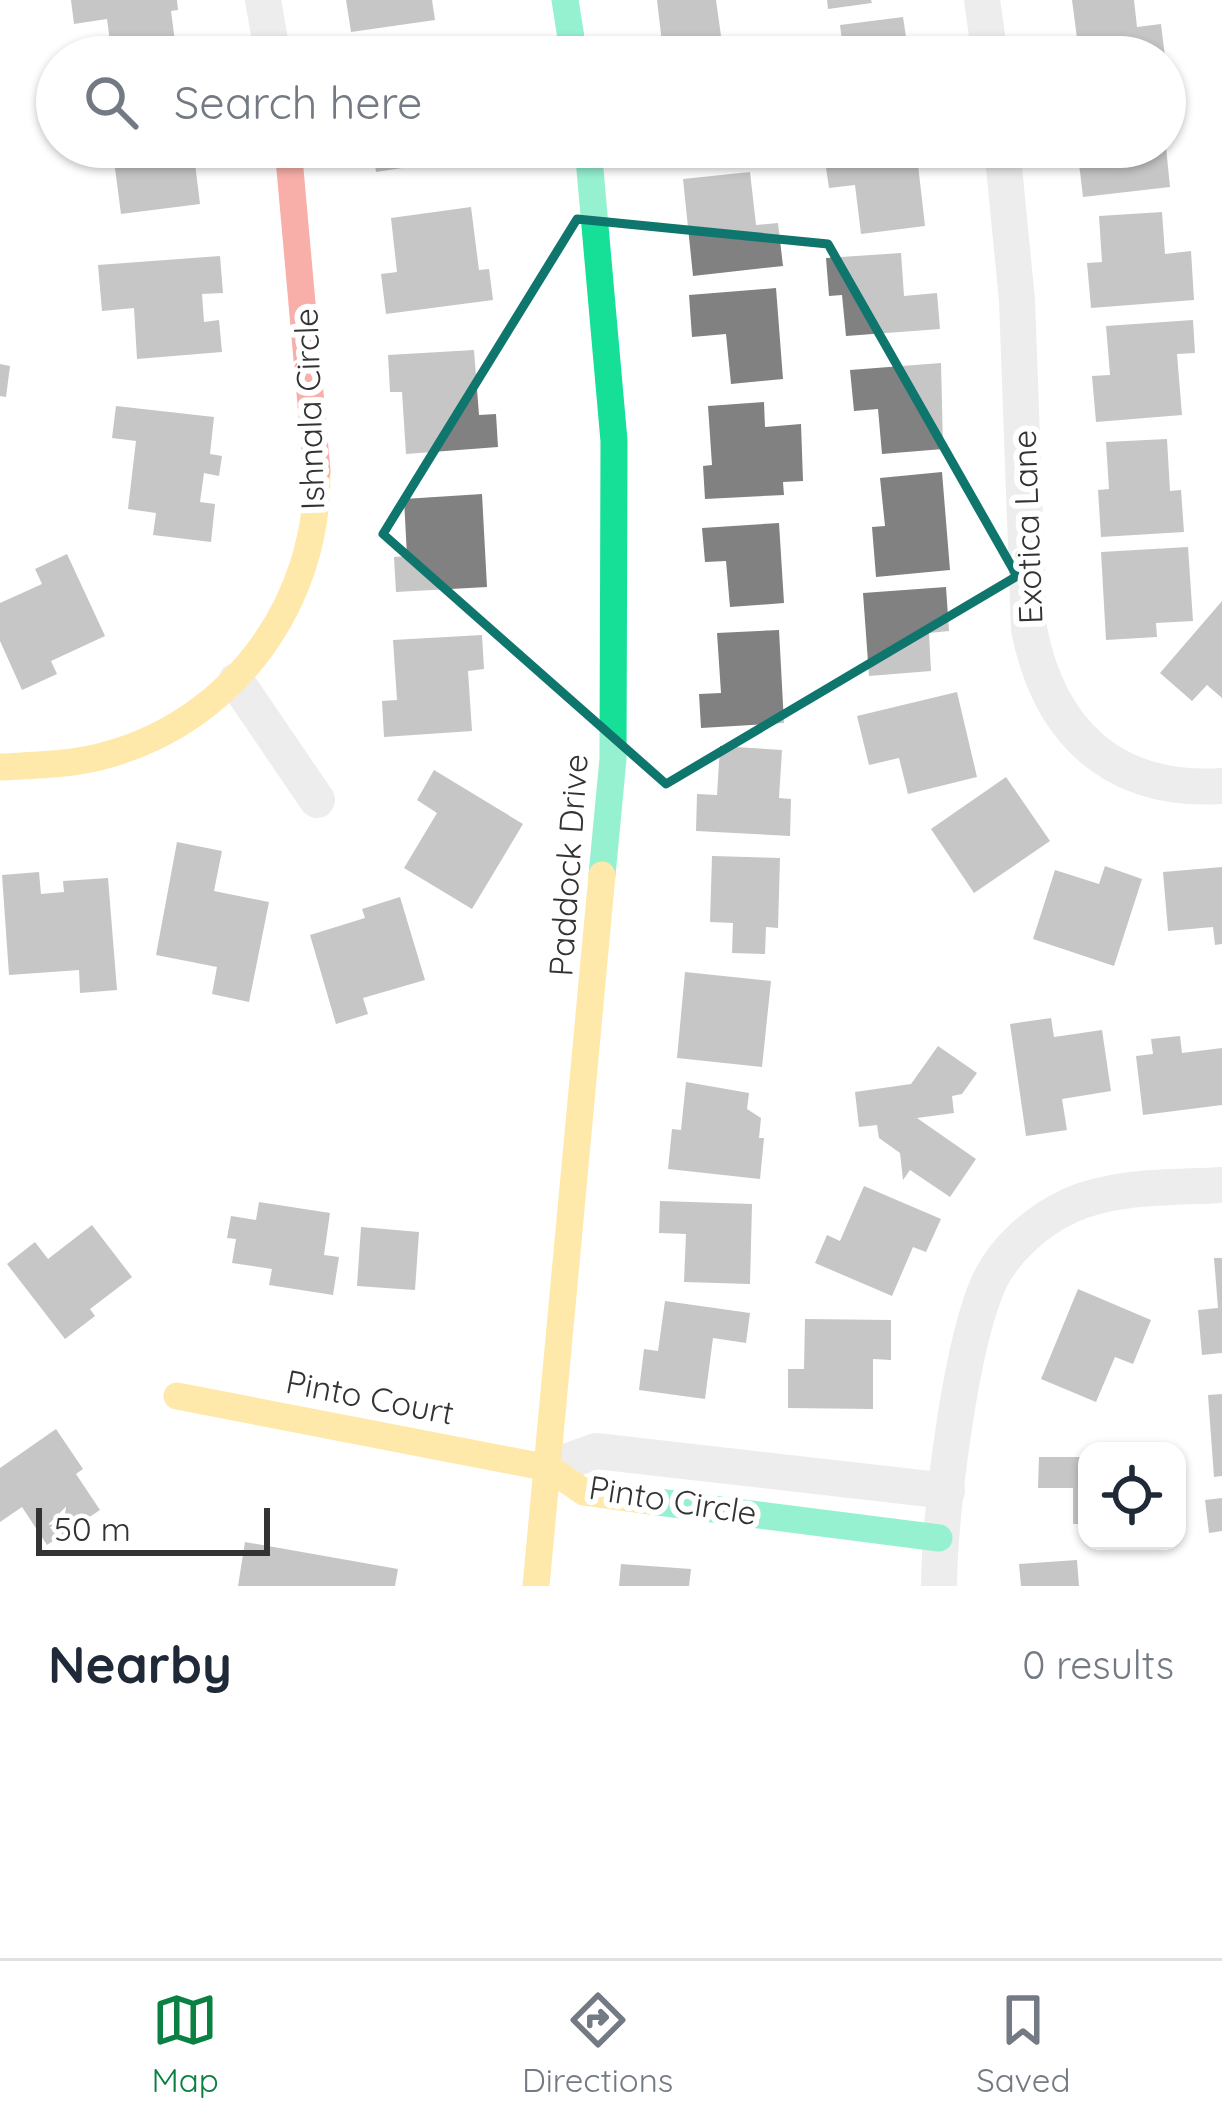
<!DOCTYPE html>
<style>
:root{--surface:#fff;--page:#f2f2f3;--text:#1f2937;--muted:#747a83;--line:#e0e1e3;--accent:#0b8043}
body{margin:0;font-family:Quicksand,sans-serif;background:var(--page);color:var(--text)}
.controls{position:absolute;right:36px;bottom:36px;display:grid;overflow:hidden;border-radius:24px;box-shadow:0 3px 9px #0004}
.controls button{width:108px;height:108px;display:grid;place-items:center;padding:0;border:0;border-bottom:3px solid var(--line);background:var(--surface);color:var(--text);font:60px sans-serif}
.scale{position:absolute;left:36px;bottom:30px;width:234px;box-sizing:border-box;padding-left:12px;border:6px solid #333;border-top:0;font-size:33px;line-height:42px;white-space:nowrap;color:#333;-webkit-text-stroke:9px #fff;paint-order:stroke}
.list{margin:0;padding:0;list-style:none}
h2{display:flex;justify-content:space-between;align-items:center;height:156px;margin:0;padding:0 48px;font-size:51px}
h2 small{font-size:39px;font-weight:400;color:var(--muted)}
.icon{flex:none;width:66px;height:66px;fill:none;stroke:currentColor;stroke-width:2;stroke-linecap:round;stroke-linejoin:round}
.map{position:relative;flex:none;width:1222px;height:1586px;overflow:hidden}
.search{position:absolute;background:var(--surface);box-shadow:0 3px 9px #0004;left:36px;right:36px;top:36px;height:132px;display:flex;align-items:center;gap:30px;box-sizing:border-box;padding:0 42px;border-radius:66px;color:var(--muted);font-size:45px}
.sheet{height:372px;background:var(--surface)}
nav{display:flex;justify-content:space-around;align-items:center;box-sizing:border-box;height:168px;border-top:3px solid var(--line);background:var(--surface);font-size:33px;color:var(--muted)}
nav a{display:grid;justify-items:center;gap:6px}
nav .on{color:var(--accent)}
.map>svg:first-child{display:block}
.building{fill:#818181}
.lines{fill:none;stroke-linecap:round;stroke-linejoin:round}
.street{stroke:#d7d7d7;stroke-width:36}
.fast{stroke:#16e098;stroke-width:27}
.slow{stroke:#ffcf43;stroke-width:27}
.jam{stroke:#f24e42;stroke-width:27}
.marked{fill:none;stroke:#0f766e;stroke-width:9;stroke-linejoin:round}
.labels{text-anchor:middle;stroke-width:12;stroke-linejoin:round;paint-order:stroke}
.street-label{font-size:33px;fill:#333;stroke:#fff}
</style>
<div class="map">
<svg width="1222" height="1586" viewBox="0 0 1222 1586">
<rect width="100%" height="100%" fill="#fff"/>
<g class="building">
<path d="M71,0h106l1,10 -7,1 6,46h-65l-5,-38 -33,5z"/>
<path d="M346,0h86l3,20 -84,12z"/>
<path d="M657,0h59l6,43 -59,8z"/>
<path d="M827,0h44l1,3 -44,6z"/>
<path d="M1072,0h62l3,27 24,-3 4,33h-100l-2,-17 14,-2z"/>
<path d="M903,17l6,40h-65l-4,-32z"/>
<path d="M100,147h93l7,57 -79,10 -8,-61 -12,2z"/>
<path d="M373,147h66l2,15 -65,10z"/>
<path d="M698,147h57v5l-56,7z"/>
<path d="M823,147h93l9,79 -64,8 -6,-49 -26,3z"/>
<path d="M1077,147h89l4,40 -87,10z"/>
<path d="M750,172l6,53 22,-2 5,43 -90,10 -10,-97z"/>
<path d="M471,207l8,63 10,-1 4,31 -107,14 -5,-40 16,-2 -6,-54z"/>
<path d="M1162,212l3,42 26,-3 3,49 -103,8 -4,-45 15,-1 -3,-46z"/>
<path d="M901,253l3,43 33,-3 3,36 -94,7 -4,-41 -13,1 -3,-38z"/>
<path d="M220,256l3,37 -21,1 2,28 15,-2 3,32 -85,7 -3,-51 -32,3 -4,-46z"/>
<path d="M776,288l7,91 -52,5 -5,-50 -34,3 -3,-42z"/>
<path d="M1193,320l2,33 -18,1 5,61 -86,7 -4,-46 18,-1 -4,-49z"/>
<path d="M474,350l5,65 17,-1 2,33 -92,7 -4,-62h-12l-2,-37z"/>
<path d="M941,363l2,86 -61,5 -4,-45 -24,2 -4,-41z"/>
<path d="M0,364l10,2 -4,31 -6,-1z"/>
<path d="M764,402l1,25 36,-3 2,57 -20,1 1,13 -79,4 -2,-33 9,-1 -4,-59z"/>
<path d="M116,406l98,11 -4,37 12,2 -3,20 -15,-3 -4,29 15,2 -4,38 -58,-7 3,-22 -28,-4 8,-68 -24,-3z"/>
<path d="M1167,439l3,52 11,-1 3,42 -83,5 -3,-47 11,-1 -3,-47z"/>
<path d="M942,472l8,98 -74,7 -4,-50 13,-1 -5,-48z"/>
<path d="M482,494l5,93 -91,5 -2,-35 13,-1 -3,-57z"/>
<path d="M779,523l5,80 -54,4 -4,-46 -21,1 -3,-34z"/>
<path d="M1188,547l5,74 -37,2 1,14 -51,3 -5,-88z"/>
<path d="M67,554l38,82 -54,25 6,13 -35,16 -22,-49v-38l42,-19 -7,-15z"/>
<path d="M946,587l3,44 -20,2 2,38 -62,5 -6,-83z"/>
<path d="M1222,601v97l-15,-13 -15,16 -32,-28z"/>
<path d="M779,630l5,93 -83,5 -2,-34 22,-1 -4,-60z"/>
<path d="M482,635l2,34 -16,2 4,60 -88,6 -2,-36 15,-1 -4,-60z"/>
<path d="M957,692l20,85 -69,17 -9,-36 -30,7 -12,-49z"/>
<path d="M720,746l62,4 -3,48 12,1 -1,37 -94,-5 1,-37 20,1z"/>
<path d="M434,770l89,54 -51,85 -68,-41 33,-55 -20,-13z"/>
<path d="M1006,777l44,64 -76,52 -43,-64z"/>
<path d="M177,842l45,9 -8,40 55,11 -20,100 -37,-8 5,-27 -61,-12z"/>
<path d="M712,856l68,2 -2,70 -12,-1 -1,27 -33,-1 1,-30 -23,-1z"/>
<path d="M1105,866l37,13 -28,87 -81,-27 22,-69 44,14z"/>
<path d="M1222,867v77l-7,1 -2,-18 -45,4 -5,-59z"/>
<path d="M39,872l2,22 23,-2 -1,-11 45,-3 9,112 -37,3 -1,-23 -70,5 -7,-100z"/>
<path d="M400,897l25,83 -62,18 5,16 -32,10 -26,-89 55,-17 -3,-9z"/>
<path d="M685,972l86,9 -9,86 -85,-9z"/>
<path d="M1051,1018l3,19 48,-7 9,61 -49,8 5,31 -41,6 -16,-112z"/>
<path d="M1180,1036l2,17 40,-5v57l-79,10 -7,-59 17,-2 -2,-15z"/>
<path d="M938,1046l39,27 -15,21 -10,2 2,17 -37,5 59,41 -26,38 -40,-27 -7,10 -3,-27 -21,-15 -2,-13 -18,2 -4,-35 56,-8z"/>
<path d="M686,1082l63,11 -2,16 14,9 -2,20h5l-4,41 -92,-10 4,-40 9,1z"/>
<path d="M864,1186l77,33 -15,33 -13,-5 -21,49 -77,-33 12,-28 13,6z"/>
<path d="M660,1201l92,3 -2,80 -66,-2 2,-48 -27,-1z"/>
<path d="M259,1202l71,11 -6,42 15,2 -6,38 -64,-10 3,-16 -40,-6 4,-24 -9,-1 4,-22 25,4z"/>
<path d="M92,1225l40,52 -42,32 5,7 -30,23 -58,-75 28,-22 13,17z"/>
<path d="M361,1227l58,5 -4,58 -58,-4z"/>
<path d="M1214,1258h8v95l-20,2 -4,-45 20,-2z"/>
<path d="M1078,1289l73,31 -18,44 -18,-7 -19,45 -55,-23z"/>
<path d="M665,1301l85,12 -4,30 -33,-5 -8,61 -66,-9 5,-41 14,2z"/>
<path d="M805,1319l86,1v40l-18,-1v50l-85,-1v-39h16z"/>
<path d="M1222,1394v82l-8,1 -6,-82z"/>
<path d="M56,1429l27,40 -7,5 24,36 -53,35 -25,-38 -22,15v-54z"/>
<path d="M1039,1457h48v67h-14v-36h-35z"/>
<path d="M1222,1498v33l-13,2 -4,-33z"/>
<path d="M245,1542l153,27 -3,17h-157z"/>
<path d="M1077,1560l2,26h-58l-2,-22z"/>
<path d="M621,1564l70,5 -2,17h-70z"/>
</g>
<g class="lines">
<g class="street">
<path d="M263,0l10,57"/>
<path d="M982,0l8,57"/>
<path d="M1002,147l15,153 12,329c20,103 84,164 193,157"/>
<path d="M236,681l81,119"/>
<path d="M549,1468l47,-17 351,40"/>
<path d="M939,1586c1,-73 21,-242 51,-306 16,-32 47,-59 79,-74 46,-21 103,-18 153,-21"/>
</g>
<g class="fast">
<path d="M565,0l9,57"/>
<path d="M588,147l26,294 -1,318 -11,116"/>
<path d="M650,1501l289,37"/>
</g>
<g class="slow">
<path d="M0,767c37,-2 74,-2 110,-13 126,-36 209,-154 207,-283"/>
<path d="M177,1396l372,72 35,24 66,9"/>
<path d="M536,1586l66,-711"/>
</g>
<path class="jam" d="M288,147l29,324"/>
</g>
<path d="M0 0H1222V1586H0ZM577,219l251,25 189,332 -351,208 -283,-250z" fill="#fff" fill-opacity=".55" fill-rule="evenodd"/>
<path class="marked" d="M577,219l251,25 189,332 -351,208 -283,-250z"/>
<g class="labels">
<g class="street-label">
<text transform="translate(309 409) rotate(-92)" y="12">Ishnala Circle</text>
<text transform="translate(1027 527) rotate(-92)" y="12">Exotica Lane</text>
<text transform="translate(568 865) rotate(-86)" y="12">Paddock Drive</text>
<text transform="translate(370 1397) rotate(11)" y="12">Pinto Court</text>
<text transform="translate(673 1500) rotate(9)" y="12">Pinto Circle</text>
</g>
</g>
</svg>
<div class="controls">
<button><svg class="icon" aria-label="locate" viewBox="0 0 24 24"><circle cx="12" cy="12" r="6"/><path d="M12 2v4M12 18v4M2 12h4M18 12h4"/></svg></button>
</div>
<div class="scale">50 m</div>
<div class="search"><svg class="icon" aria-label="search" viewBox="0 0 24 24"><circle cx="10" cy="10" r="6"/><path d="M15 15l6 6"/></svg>Search here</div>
</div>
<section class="sheet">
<h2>Nearby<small>0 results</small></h2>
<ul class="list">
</ul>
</section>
<nav>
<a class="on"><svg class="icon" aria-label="map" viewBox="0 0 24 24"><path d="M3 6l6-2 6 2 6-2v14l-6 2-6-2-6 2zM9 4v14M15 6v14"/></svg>Map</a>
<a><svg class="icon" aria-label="directions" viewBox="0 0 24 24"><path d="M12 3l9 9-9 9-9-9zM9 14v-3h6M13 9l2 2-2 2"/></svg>Directions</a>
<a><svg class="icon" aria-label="saved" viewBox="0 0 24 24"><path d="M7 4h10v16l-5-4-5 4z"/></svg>Saved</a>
</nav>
